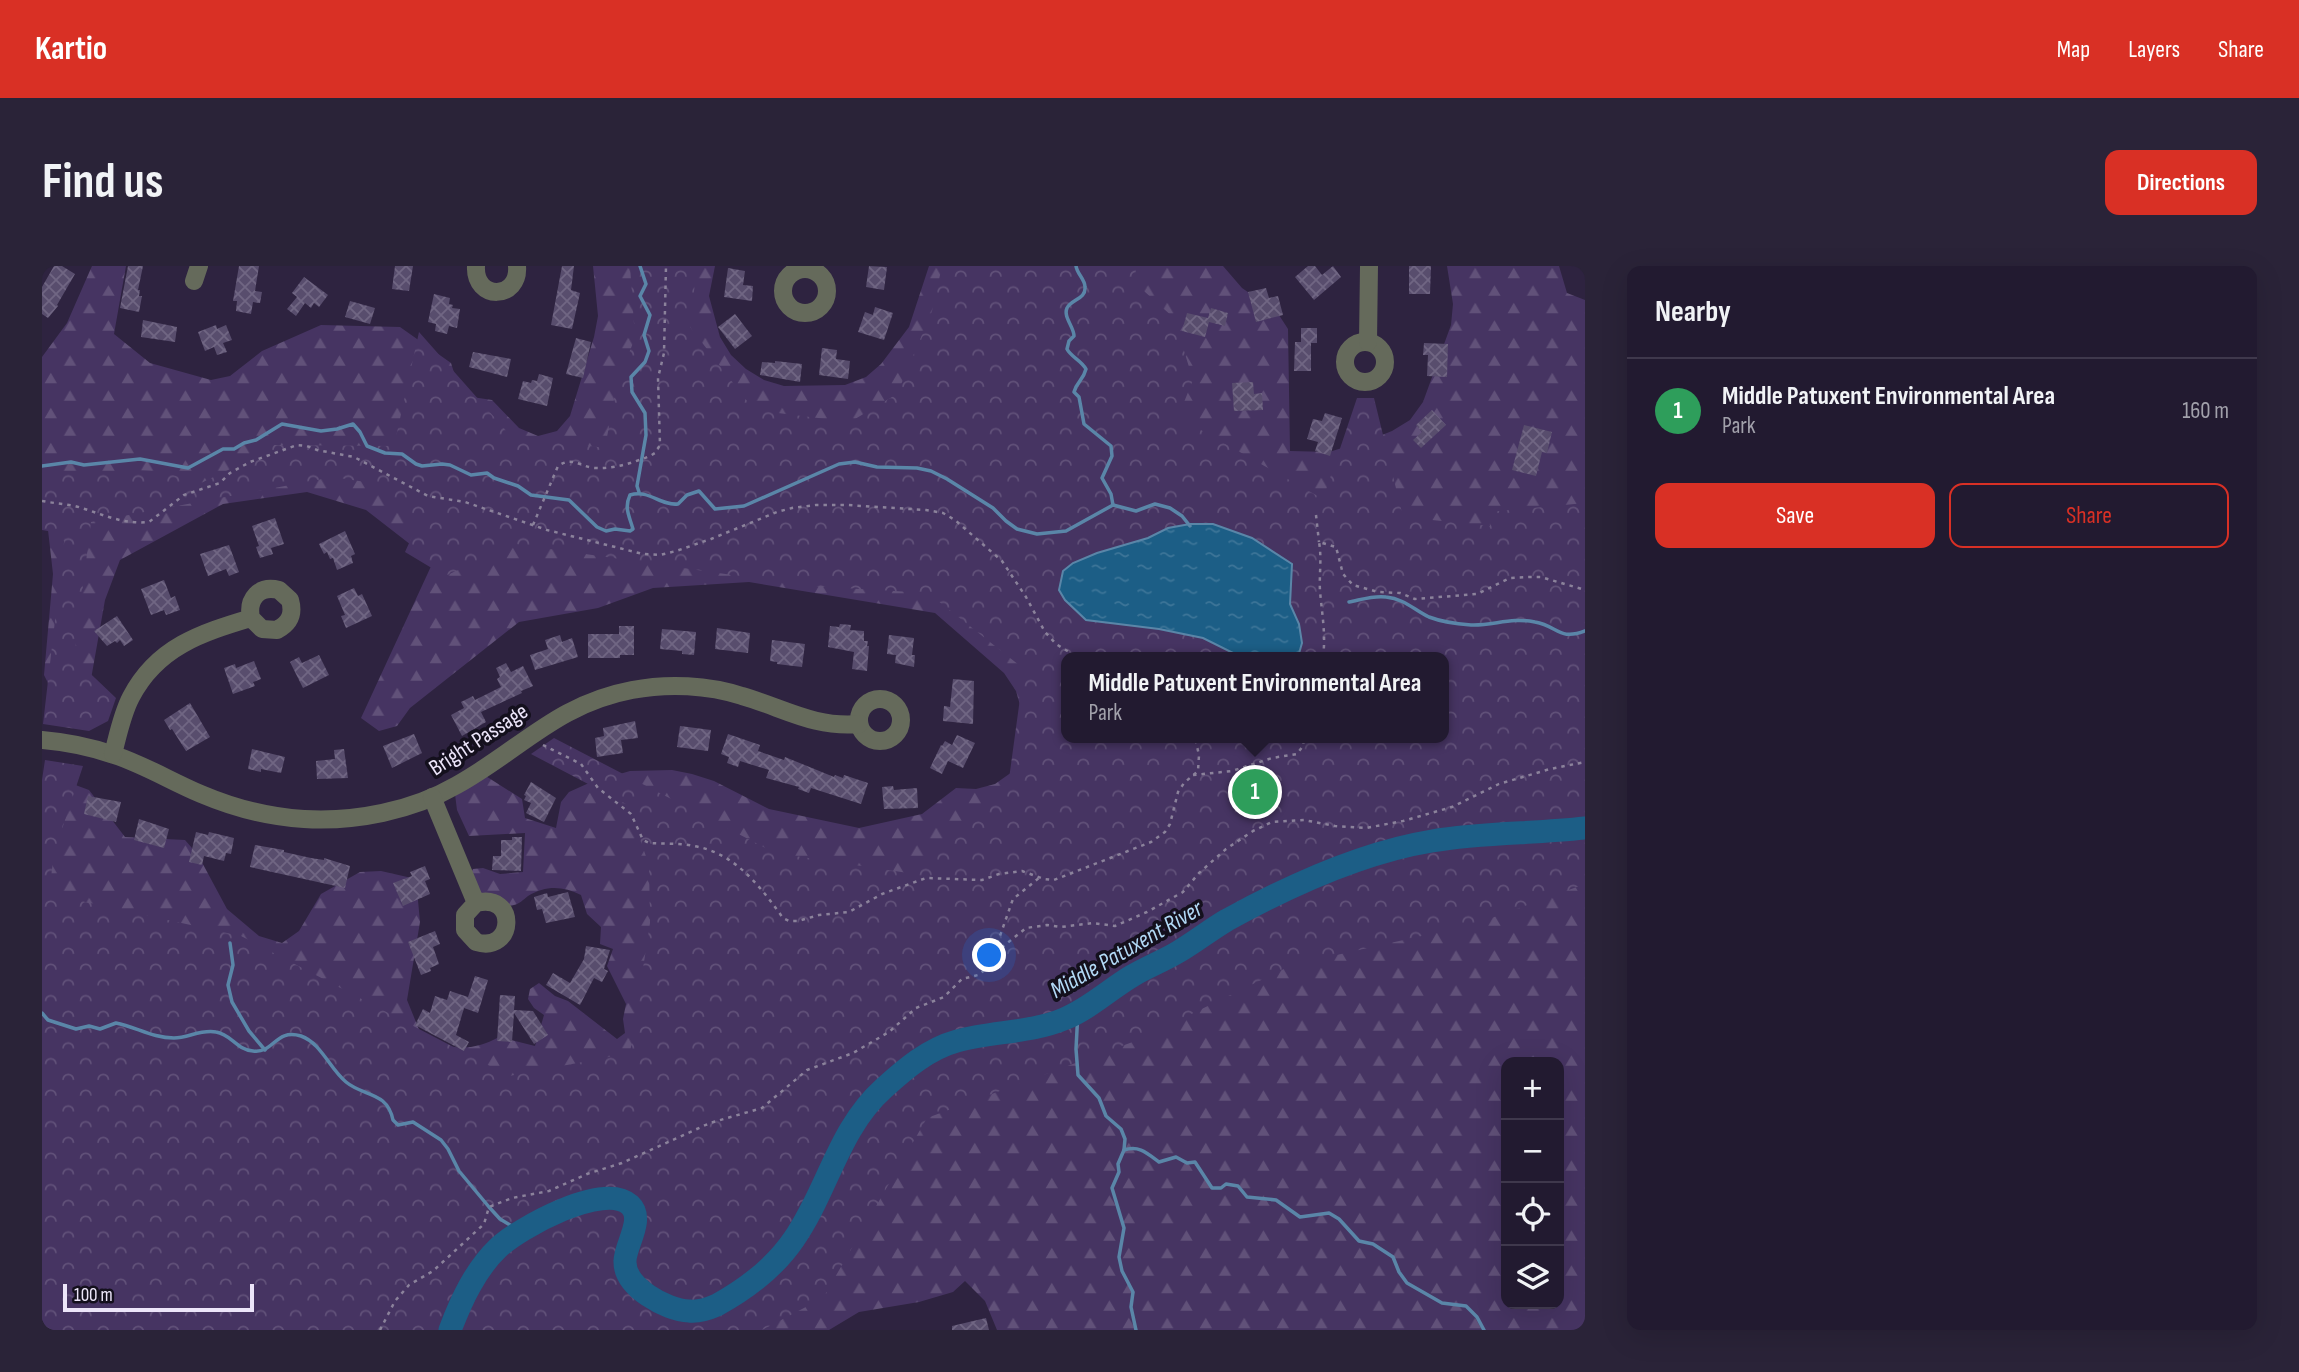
<!DOCTYPE html>
<meta charset="utf-8">
<style>
:root{--surface:#221a30;--page:#2a2338;--text:#f1f3f6;--muted:#a2a1ab;--line:#3f384c;--accent:#d93025}
body{margin:0;font-family:"Sofia Sans Condensed",sans-serif;background:var(--page);color:var(--text)}
.controls{position:absolute;right:21px;bottom:21px;display:grid;overflow:hidden;border-radius:14px;box-shadow:0 7px 28px #0002}
.controls button{width:63px;height:63px;display:grid;place-items:center;padding:0;border:0;border-bottom:2px solid var(--line);background:var(--surface);color:var(--text);font:35px sans-serif}
.scale{position:absolute;left:21px;bottom:18px;width:191px;box-sizing:border-box;padding-left:7px;border:4px solid #ece5f9;border-top:0;font-size:19px;line-height:24px;white-space:nowrap;color:#ece5f9;-webkit-text-stroke:5px #14101d;paint-order:stroke}
.you{position:absolute;left:948px;top:690px;width:24px;height:24px;margin:-18px;border:5px solid #fff;border-radius:50%;background:#1a73e8;box-shadow:0 0 0 10px #1a73e833}
.badge{display:grid;place-items:center;width:46px;height:46px;border-radius:50%;background:var(--accent);color:#fff;font-size:23px;font-weight:700}
.pin{position:absolute;translate:-50% -50%;border:4px solid #fff;box-shadow:0 2px 7px #0006}
.popup{position:absolute;left:1019px;top:386px;width:388px;height:91px;box-sizing:border-box;display:grid;place-content:center;border-radius:14px;background:var(--surface);filter:drop-shadow(0 2px 5px #0005);font-size:23px;white-space:nowrap;color:var(--muted)}
.popup b{font-size:26px;color:var(--text)}
.popup::after{content:'';position:absolute;left:50%;top:100%;margin-left:-14px;border:14px solid transparent;border-top-color:var(--surface)}
.list{margin:0;padding:0;list-style:none}
h2{display:flex;justify-content:space-between;align-items:center;height:91px;margin:0;padding:0 28px;font-size:30px}
h2 small{font-size:23px;font-weight:400;color:var(--muted)}
.list li{display:grid;grid-template-columns:46px 1fr auto;gap:21px;align-items:center;box-sizing:border-box;height:105px;padding:0 28px;border-top:2px solid var(--line)}
.list b{display:block;font-size:26px;white-space:nowrap}
.list p{margin:0;font-size:23px;white-space:nowrap;color:var(--muted)}
.list em{font-size:23px;font-style:normal;color:var(--muted)}
.actions{display:flex;gap:14px;padding:21px 28px}
.actions a{flex:1;padding:16px 0;border:2px solid var(--accent);border-radius:14px;text-align:center;font-size:24px;color:var(--accent)}
.actions .main{background:var(--accent);color:#fff}
.icon{flex:none;width:38px;height:38px;fill:none;stroke:currentColor;stroke-width:2;stroke-linecap:round;stroke-linejoin:round}
.map{position:relative;flex:none;width:1543px;height:1064px;overflow:hidden;border-radius:14px}
header{display:flex;align-items:center;gap:42px;box-sizing:border-box;height:98px;padding:0 35px;background:var(--accent);color:#fff}
header strong{font-size:33px}
nav{display:flex;gap:38px;margin-inline-start:auto;font-size:24px}
.intro{display:flex;align-items:center;justify-content:space-between;box-sizing:border-box;height:168px;padding:0 42px}
h1{margin:0;font-size:49px}
.button{padding:18px 32px;border-radius:14px;background:var(--accent);color:#fff;font-size:24px;font-weight:700}
main{display:flex;gap:42px;padding:0 42px}
aside{flex:1;background:var(--surface);border-radius:14px;box-shadow:0 7px 28px #0002}
.map>svg:first-child{display:block}
.forest{fill:url(#forest-firs);fill-rule:evenodd}
.park{fill:url(#park-crowns);fill-rule:evenodd}
.water{fill:url(#water-ripples);stroke:#5a86a8;stroke-width:2}
.lines{fill:none;stroke-linecap:round;stroke-linejoin:round}
.stream{stroke:#5a86a8;stroke-width:3.5}
.river{stroke:#1c5e86;stroke-width:23}
.building{fill:url(#building-cross-hatch)}
.path{stroke:#8b829b;stroke-width:2.5;stroke-dasharray:3.5 5;stroke-linecap:butt}
.minor{stroke:#656a5b;stroke-width:18}
.labels{text-anchor:middle;stroke-width:7;stroke-linejoin:round;paint-order:stroke}
.street-label{font-size:23px;fill:#ece5f9;stroke:#14101d}
.water-label{font-size:24px;font-style:italic;fill:#b2d9f6;stroke:#14101d}
</style>
<header>
<strong>Kartio</strong>
<nav><a>Map</a><a>Layers</a><a>Share</a></nav>
</header>
<div class="intro"><h1>Find us</h1><a class="button">Directions</a></div>
<main>
<div class="map">
<svg width="1543" height="1064" viewBox="0 0 1543 1064">
<defs>
<pattern id="forest-firs" width="22" height="20" patternUnits="userSpaceOnUse" patternTransform="scale(1.75)"><rect width="22" height="20" fill="#463462"/><path d="M5 1l3.5 6h-7zM16 11l3.5 6h-7z" fill="#615179"/></pattern>
<pattern id="park-crowns" width="20" height="18" patternUnits="userSpaceOnUse" patternTransform="scale(1.75)"><rect width="20" height="18" fill="#463462"/><path d="M2 6a3 3 0 1 1 6 0M12 15a3 3 0 1 1 6 0" fill="none" stroke="#615179"/></pattern>
<pattern id="water-ripples" width="26" height="14" patternUnits="userSpaceOnUse" patternTransform="scale(1.75)"><rect width="26" height="14" fill="#1c5e86"/><path d="M2 4q2-2 4 0t4 0M15 11q2-2 4 0t4 0" fill="none" stroke="#3d7598"/></pattern>
<pattern id="building-cross-hatch" width="8" height="8" patternUnits="userSpaceOnUse" patternTransform="scale(1.75)"><rect width="8" height="8" fill="#584d6d"/><path d="M0 0l8 8M0 8l8-8" fill="none" stroke="#706683"/></pattern>
</defs>
<rect width="100%" height="100%" fill="#2e2340"/>
<path class="forest" d="M50,0h34l-12,68 36,29 61,17 19,-4 32,-25 59,-26 79,2 51,36 6,19 15,15 20,3 27,28 19,8 19,-5 13,-15 24,-79 4,-21 -5,-50h122l-6,30 11,41 11,18 15,14 18,11 20,6 61,-1 21,-8 15,-13 28,-37 20,-61h294l19,22 35,24 11,17 2,122 39,1 43,-13 20,-8 18,-11 13,-18 28,-77 2,-21 -6,-38h112l8,27 18,7v1030h-588l-12,-29 -20,-20 -12,11 -34,10 -60,10 -30,18h-787v-547h28l19,7 36,47 60,3 13,15 29,54 32,27 23,7 17,-12 22,-37 39,-22 21,-1 35,8 4,43 -13,78 15,37c27,13 50,15 77,0l36,9 9,-31 -10,-7 -6,-9 2,-10 9,-6 16,13 13,5 49,38 8,-6 -2,-14 3,-15 -19,-38 6,-17 -13,-5 1,-17 -14,-13 -6,-19c-18,-9 -35,-10 -53,1 -5,4 -9,8 -14,9 -16,4 -40,-14 -45,-28l4,-8 10,-1 17,6 23,-2 2,-39 -56,3 -12,-26 -2,-16 26,-21 41,26 3,19 31,10 5,-26 8,-10 20,-9 41,-12 42,-1 20,4 22,7 55,28 90,19 63,-14 34,-26 20,1 19,-5 17,-12 10,-60 -6,-21 -12,-18 -69,-60 -186,-31 -96,6 -55,20 -79,14 -109,86 -13,18 -18,5 -18,-13 72,-156 -67,-52 -59,-18 -84,12 -103,56 -15,40 -14,79 -38,14 -9,-18 9,-101 -5,-44 -6,-3v-170l25,-34zM1024,391h378v81h-378zM1464,796h53v242h-53z"/>
<path class="park" d="M588,0h77l-11,8 -6,53 64,83 96,12 47,-28 35,-83 10,-45h194l-1,17 39,35 19,62 -15,37 145,82 34,-101h17l29,119 87,9 -1,-14 96,-9v381l-110,40 -183,41 -154,75 -211,78 -104,180 -61,32h-720v-550l3,-20 38,6 -29,87 -5,41 192,42 268,140 121,-23 20,-130 -1,-58 -21,-60 -97,-51 23,-16 221,115 133,20 101,-94 15,-110 -96,-76 -118,-7 -295,-42 -70,32 -40,-24 10,-22 -30,-45 -52,-8 -242,45 -17,136 42,40 -8,23 -19,10 -46,-7 22,-190 -23,-4v-62c36,12 73,-1 110,3 16,1 33,8 49,12l48,-23 25,-15 120,1 25,-114 91,103 95,13 12,-65 18,-45zM1024,391h378v81h-378z"/>
<path class="water" d="M1148,258h23l39,14 40,26 -2,40 9,20 3,19 -4,14h-57l-38,-19 -44,-9 -73,-9 -21,-20 -6,-10 4,-19 10,-8 24,-10 51,-15 20,-10z"/>
<g class="lines">
<g class="stream">
<path d="M1034,0c1,8 9,13 9,21 1,12 -13,12 -18,21 -4,9 7,19 7,28l-5,5 -2,8c4,8 14,11 19,20 -3,12 -9,12 -12,23l5,5 5,27 27,22 1,10 -10,22 9,16 2,11"/>
<path d="M0,200l29,-4 13,3 56,-6 48,9 35,-19h11l10,-6 12,-3 26,-16 39,7 16,-2 16,-5 7,8 7,14 18,7 17,1 14,10 6,2 20,-2 8,1 21,10 16,-2 7,5 24,8 13,9 38,5 28,27 9,4 9,-2 15,2 3,-2c-4,-14 -9,-21 -3,-34 19,-6 30,11 48,9l9,-9 12,-4 16,18 29,-3 95,-42 16,-2 22,5 40,1 14,3 16,8 46,29 13,13 11,8 20,5 29,-3 47,-26 23,6 19,-7 15,4 12,8 8,10"/>
<path d="M597,226l-2,-6 9,-51 -1,-22 -13,-21 -1,-15 14,-15 4,-11 -5,-16 6,-20 -10,-19 6,-12 -6,-18"/>
<path d="M1307,336c11,-2 25,-7 37,-5 19,2 28,13 43,20 13,5 29,7 42,8 22,1 40,-8 64,-3 23,4 24,19 50,9"/>
<path d="M188,677l3,22 -5,20 4,17 17,29 16,19"/>
<path d="M1036,745l-2,38 2,26 21,23 7,18 15,13 4,10 -1,11 -6,14 1,8 -7,16 12,40 -5,29 3,14 11,21 -2,15 5,23"/>
<path d="M0,747l6,7 28,9 13,-3 11,3 16,-6c20,4 37,15 58,15 14,0 27,-9 42,-6 15,2 21,18 37,19 21,3 22,-23 48,-15 20,7 29,33 45,46 18,15 41,9 47,38l5,5 15,-3 28,18 7,9 11,22 30,36 11,12 20,12"/>
<path d="M1082,884c15,-5 23,3 35,12l17,-5 11,6 8,-1 17,26h9l5,-4 12,2 9,11 29,3 24,17 29,-4 10,6 20,22 14,3 20,13 6,15 8,11 35,20 24,3 11,11 7,13"/>
</g>
<path class="river" d="M408,1064c11,-29 25,-60 48,-82 21,-20 106,-67 132,-43 15,14 -5,40 -5,56 -1,26 41,49 64,50 10,1 19,-2 28,-6 29,-16 58,-38 77,-66 34,-49 44,-110 90,-151 21,-19 44,-39 73,-47 35,-10 74,-8 107,-22 25,-10 46,-30 68,-43 15,-9 31,-15 46,-24 17,-10 32,-22 49,-32 60,-33 137,-68 205,-79 50,-9 102,-7 153,-13"/>
</g>
<g class="building">
<path d="M12,0h8l13,8 -18,31 1,1 -10,12 -6,-4v-27z"/>
<path d="M86,0h15l-5,24h2l-1,6h3l-3,16 -19,-4z"/>
<path d="M197,0h20l-4,25 7,1 -2,11 -7,-1 -2,12 -15,-3 1,-10h-4z"/>
<path d="M353,0h18l-4,25 -17,-2z"/>
<path d="M520,0h12l-3,24 9,3 -8,36 -21,-4z"/>
<path d="M827,0l18,1 -3,23 -18,-3z"/>
<path d="M1266,0h7l7,9 11,-9 8,11 -27,23 -19,-23z"/>
<path d="M1367,0h22l-1,28h-21z"/>
<path d="M686,2l17,3 -2,14 10,1 -1,15 -28,-4z"/>
<path d="M262,11l24,18 -9,12 -5,-4 -3,5 -6,-5 -9,13 -9,-7 10,-12 -5,-4z"/>
<path d="M1224,22l3,10 9,-2 5,19 -27,7 -8,-30z"/>
<path d="M392,28l16,4 -1,6 4,1 -1,3 8,1 -3,19 -8,-2 -2,8 -12,-3 1,-7 -8,-2z"/>
<path d="M308,35l25,7 -5,16 -25,-7z"/>
<path d="M833,41l18,6 -9,27 -26,-8 7,-20 8,3z"/>
<path d="M1169,42l17,5 -3,13 -16,-4 -4,15 -23,-6 5,-18 21,5z"/>
<path d="M693,48l17,22 -17,13 -17,-22z"/>
<path d="M101,54l34,7 -2,15 -34,-5z"/>
<path d="M174,59l1,4 9,-4 6,15 -9,3 4,9 -10,3 -3,-8 -9,4 -7,-19z"/>
<path d="M1259,62h16v15h-6v28h-17l1,-29h6z"/>
<path d="M534,72l15,4 -8,36 -17,-4z"/>
<path d="M1382,77l24,1 -1,33 -20,-1 1,-21h-5z"/>
<path d="M780,82l15,2 -1,9 14,2 -2,18 -29,-4z"/>
<path d="M431,86l38,7 -4,18 -38,-10z"/>
<path d="M733,95l27,3 -2,18 -40,-7 2,-13 13,1z"/>
<path d="M497,108l14,4 -6,28 -29,-7 5,-18 8,2 1,-3 5,1z"/>
<path d="M1211,116l1,12 8,-1 1,17 -29,1 -2,-28z"/>
<path d="M1390,144l14,15 -25,23 -8,-8 9,-8 -6,-7z"/>
<path d="M1283,147l17,5 -12,38 -15,-5 3,-9 -11,-3 6,-20 9,2z"/>
<path d="M1482,159l28,7 -5,21 -5,-1 -6,24 -24,-6z"/>
<path d="M233,252l9,26 -13,4 2,6 -13,4 -4,-11 3,-1 -7,-20z"/>
<path d="M303,265l10,23 -4,2 2,7 -16,7 -4,-12 -3,1 -3,-7 -3,2 -5,-10z"/>
<path d="M187,279l10,27 -10,4 -3,-7 -18,7 -8,-22z"/>
<path d="M122,314l7,18 4,-2 5,14 -14,5 -2,-5 -13,5 -10,-26z"/>
<path d="M312,322l4,8 4,-2 10,22 -26,12 -5,-12 4,-1 -8,-19z"/>
<path d="M75,350l16,24 -9,6 -4,-6 -3,3 -2,-2 -8,5 -13,-15z"/>
<path d="M798,358l11,1 -1,5 14,1v10h4l-1,5h2l-2,25 -15,-2 2,-17 -26,-5 2,-21 9,1z"/>
<path d="M577,360h15v29h-14v3h-32v-24h31z"/>
<path d="M675,362l33,5 -2,20 -33,-4z"/>
<path d="M620,363l34,3 -2,23 -12,-1v-3l-22,-2z"/>
<path d="M518,369l2,7 10,-4 6,19 -43,13 -5,-15 18,-6 -3,-9z"/>
<path d="M847,369l25,3 -2,17h3l-1,12 -19,-4 1,-8 -9,-1z"/>
<path d="M730,374l33,4 -3,23 -25,-3v-2l-7,-1z"/>
<path d="M277,389l10,20 -26,13 -13,-26 9,-5 3,6z"/>
<path d="M212,395l7,18 -8,3 2,4 -22,8 -9,-26 11,-4 1,4z"/>
<path d="M464,397l5,9 12,-6 10,20 -12,5 1,2 -41,19 5,10 -24,14 -11,-21 13,-7 -3,-6 12,-6 2,4 26,-13 -4,-8 3,-2 -4,-9z"/>
<path d="M911,413l21,2 -1,43 -30,-3 1,-15 6,1z"/>
<path d="M148,437l20,34 -24,14 -14,-22 -2,1 -6,-10z"/>
<path d="M593,455l3,17 -17,2 2,13 -26,4 -2,-19 9,-2 -1,-8z"/>
<path d="M638,460l31,4 -3,21 -31,-4z"/>
<path d="M372,468l8,19 -30,15 -9,-22z"/>
<path d="M686,468l32,11 -2,6 26,9 1,-3 49,20 1,-2 8,3 1,-3 24,8 -7,21 -50,-16 -2,5 -11,-4 1,-2 -33,-9 3,-8 -29,-9 -2,6 -11,-4 2,-6 -8,-3z"/>
<path d="M915,469l18,8 -12,25 -15,-7 -6,13 -12,-6 11,-23 1,1 3,-5 7,4z"/>
<path d="M210,483l33,8 -4,16 -20,-4v3l-13,-3z"/>
<path d="M302,483l4,29 -31,1 -1,-18 19,-2 -1,-9z"/>
<path d="M489,516l25,16 -12,24 -18,-9 5,-10 -7,-3 2,-4 -2,-1z"/>
<path d="M851,520l1,4 23,-2 1,20 -34,1 -2,-22z"/>
<path d="M46,530l33,6 -5,20 -32,-8z"/>
<path d="M97,553l30,10 -5,19 -30,-8z"/>
<path d="M154,566l12,3 1,-3 25,6 -3,16 -5,-1 -2,8 -20,-5 -2,9 -13,-3z"/>
<path d="M470,571h10l-1,34 -29,-1 1,-14h8v-16h11z"/>
<path d="M213,579l29,5v2l27,6 13,2v-2l26,8 -5,22 -95,-21z"/>
<path d="M383,600l5,13 -5,2 5,13 -27,12 -10,-23 19,-7 -2,-4z"/>
<path d="M526,626l7,25 -29,6 -4,-14 -5,1 -3,-13 13,-4 1,4z"/>
<path d="M393,665l5,13 -7,3 6,17 -9,4 1,3 -10,4 -13,-33z"/>
<path d="M544,680l24,4 -6,19 4,2 -6,11 -8,-4 -14,27 -34,-20 7,-12 17,10 14,-24z"/>
<path d="M433,710l13,4 -10,33 -14,-5 -8,27 13,7 -5,9 -49,-26 8,-16 7,4 5,-17 12,4 3,-9 18,6z"/>
<path d="M458,729l15,1 -1,14 19,1 15,24 -14,9 -20,-31 -2,29 -15,-1z"/>
<path d="M944,1052l3,12h-37v-4z"/>
</g>
<g class="lines">
<g class="path">
<path d="M753,0l2,5"/>
<path d="M0,235c11,2 22,3 33,5 25,7 47,19 74,16l35,-27 36,-12 10,-10 20,-11 47,-17 10,1 10,4 37,7 74,39 37,6 82,28 96,24 17,1 16,-4 35,-12 66,-27 15,-4 24,-3h31l79,5 17,3 12,7 47,41 24,36 19,35 11,12 21,13"/>
<path d="M1274,249l3,27"/>
<path d="M491,259l25,-59c15,-10 22,1 37,2 19,1 37,-5 55,-12l5,-3 5,-8 -2,-67 6,-25 2,-87"/>
<path d="M1281,391c3,-22 -1,-43 -3,-66 -1,-16 2,-32 -1,-49l17,5 7,27 10,11 25,7 22,1 15,6 62,-5 33,-16 20,-1h11l44,13"/>
<path d="M501,479l38,19 17,24 33,26 12,26 6,3c15,1 31,0 45,3 41,7 66,40 89,72l6,3h9l21,-6 30,-3 33,-18 44,-16 56,2 17,-6 23,-3 22,8 10,1 97,-38 14,-10 5,-8 8,-32 6,-9 14,-12 1,-16 -4,-17"/>
<path d="M1151,509l39,-4 40,-13 25,-4 6,-8 1,-8"/>
<path d="M953,687l31,-25 21,-3 14,2 32,-4 22,3 32,-14 36,-20 16,-19 27,-24 27,-18 19,-9 32,-2 31,6 31,2 37,-7 49,-14 47,-23 51,-15 35,-7"/>
<path d="M338,1064l15,-29 14,-16 24,-14 51,-47 5,-17 23,-9 37,-7 38,-17 35,-11 88,-40 52,-15 45,-38 46,-17 36,-21 27,-24 28,-11 18,-18 16,-4 11,-8 24,-68 26,-21"/>
</g>
<g class="minor">
<path d="M434,0c-2,35 44,34 41,0"/>
<circle cx="763" cy="25" r="22"/>
<path d="M152,15l5,-15"/>
<circle cx="1323" cy="96" r="20"/>
<path d="M1326,76l1,-76"/>
<circle cx="838" cy="454" r="21"/>
<path d="M0,474c24,2 49,7 72,15 31,10 58,27 87,39 33,14 68,23 103,25 51,3 108,-8 153,-34 63,-35 100,-81 175,-95 36,-7 76,-5 110,6 42,12 72,32 117,28"/>
<path d="M71,488c5,-19 9,-40 18,-57 26,-50 70,-64 120,-79l11,11 15,1c13,-7 17,-16 13,-30l-11,-10c-20,-5 -32,9 -28,28"/>
<path d="M390,531l44,106 -11,12v15l11,12c39,12 42,-50 0,-39"/>
</g>
</g>
<g class="labels">
<g class="street-label">
<text transform="translate(436 473) rotate(-33)" y="8">Bright Passage</text>
</g>
<g class="water-label">
<text transform="translate(1084 683) rotate(-30)" y="8">Middle Patuxent River</text>
</g>
</g>
</svg>
<div class="controls">
<button>+</button>
<button>−</button>
<button><svg class="icon" aria-label="locate" viewBox="0 0 24 24"><circle cx="12" cy="12" r="6"/><path d="M12 2v4M12 18v4M2 12h4M18 12h4"/></svg></button>
<button><svg class="icon" aria-label="layers" viewBox="0 0 24 24"><path d="M12 4l9 5-9 5-9-5zM3 14l9 5 9-5"/></svg></button>
</div>
<div class="scale">100 m</div>
<div class="you"></div>
<div class="pin badge" style="left:1213px;top:526px;background:#2e9e5b">1</div>
<div class="popup"><b>Middle Patuxent Environmental Area</b>Park</div>
</div>
<aside>
<h2>Nearby<small></small></h2>
<ul class="list">
<li><span class="badge" style="background:#2e9e5b">1</span><div><b>Middle Patuxent Environmental Area</b><p>Park</p></div><em>160 m</em></li>
</ul>
<div class="actions"><a class="main">Save</a><a>Share</a></div>
</aside>
</main>
